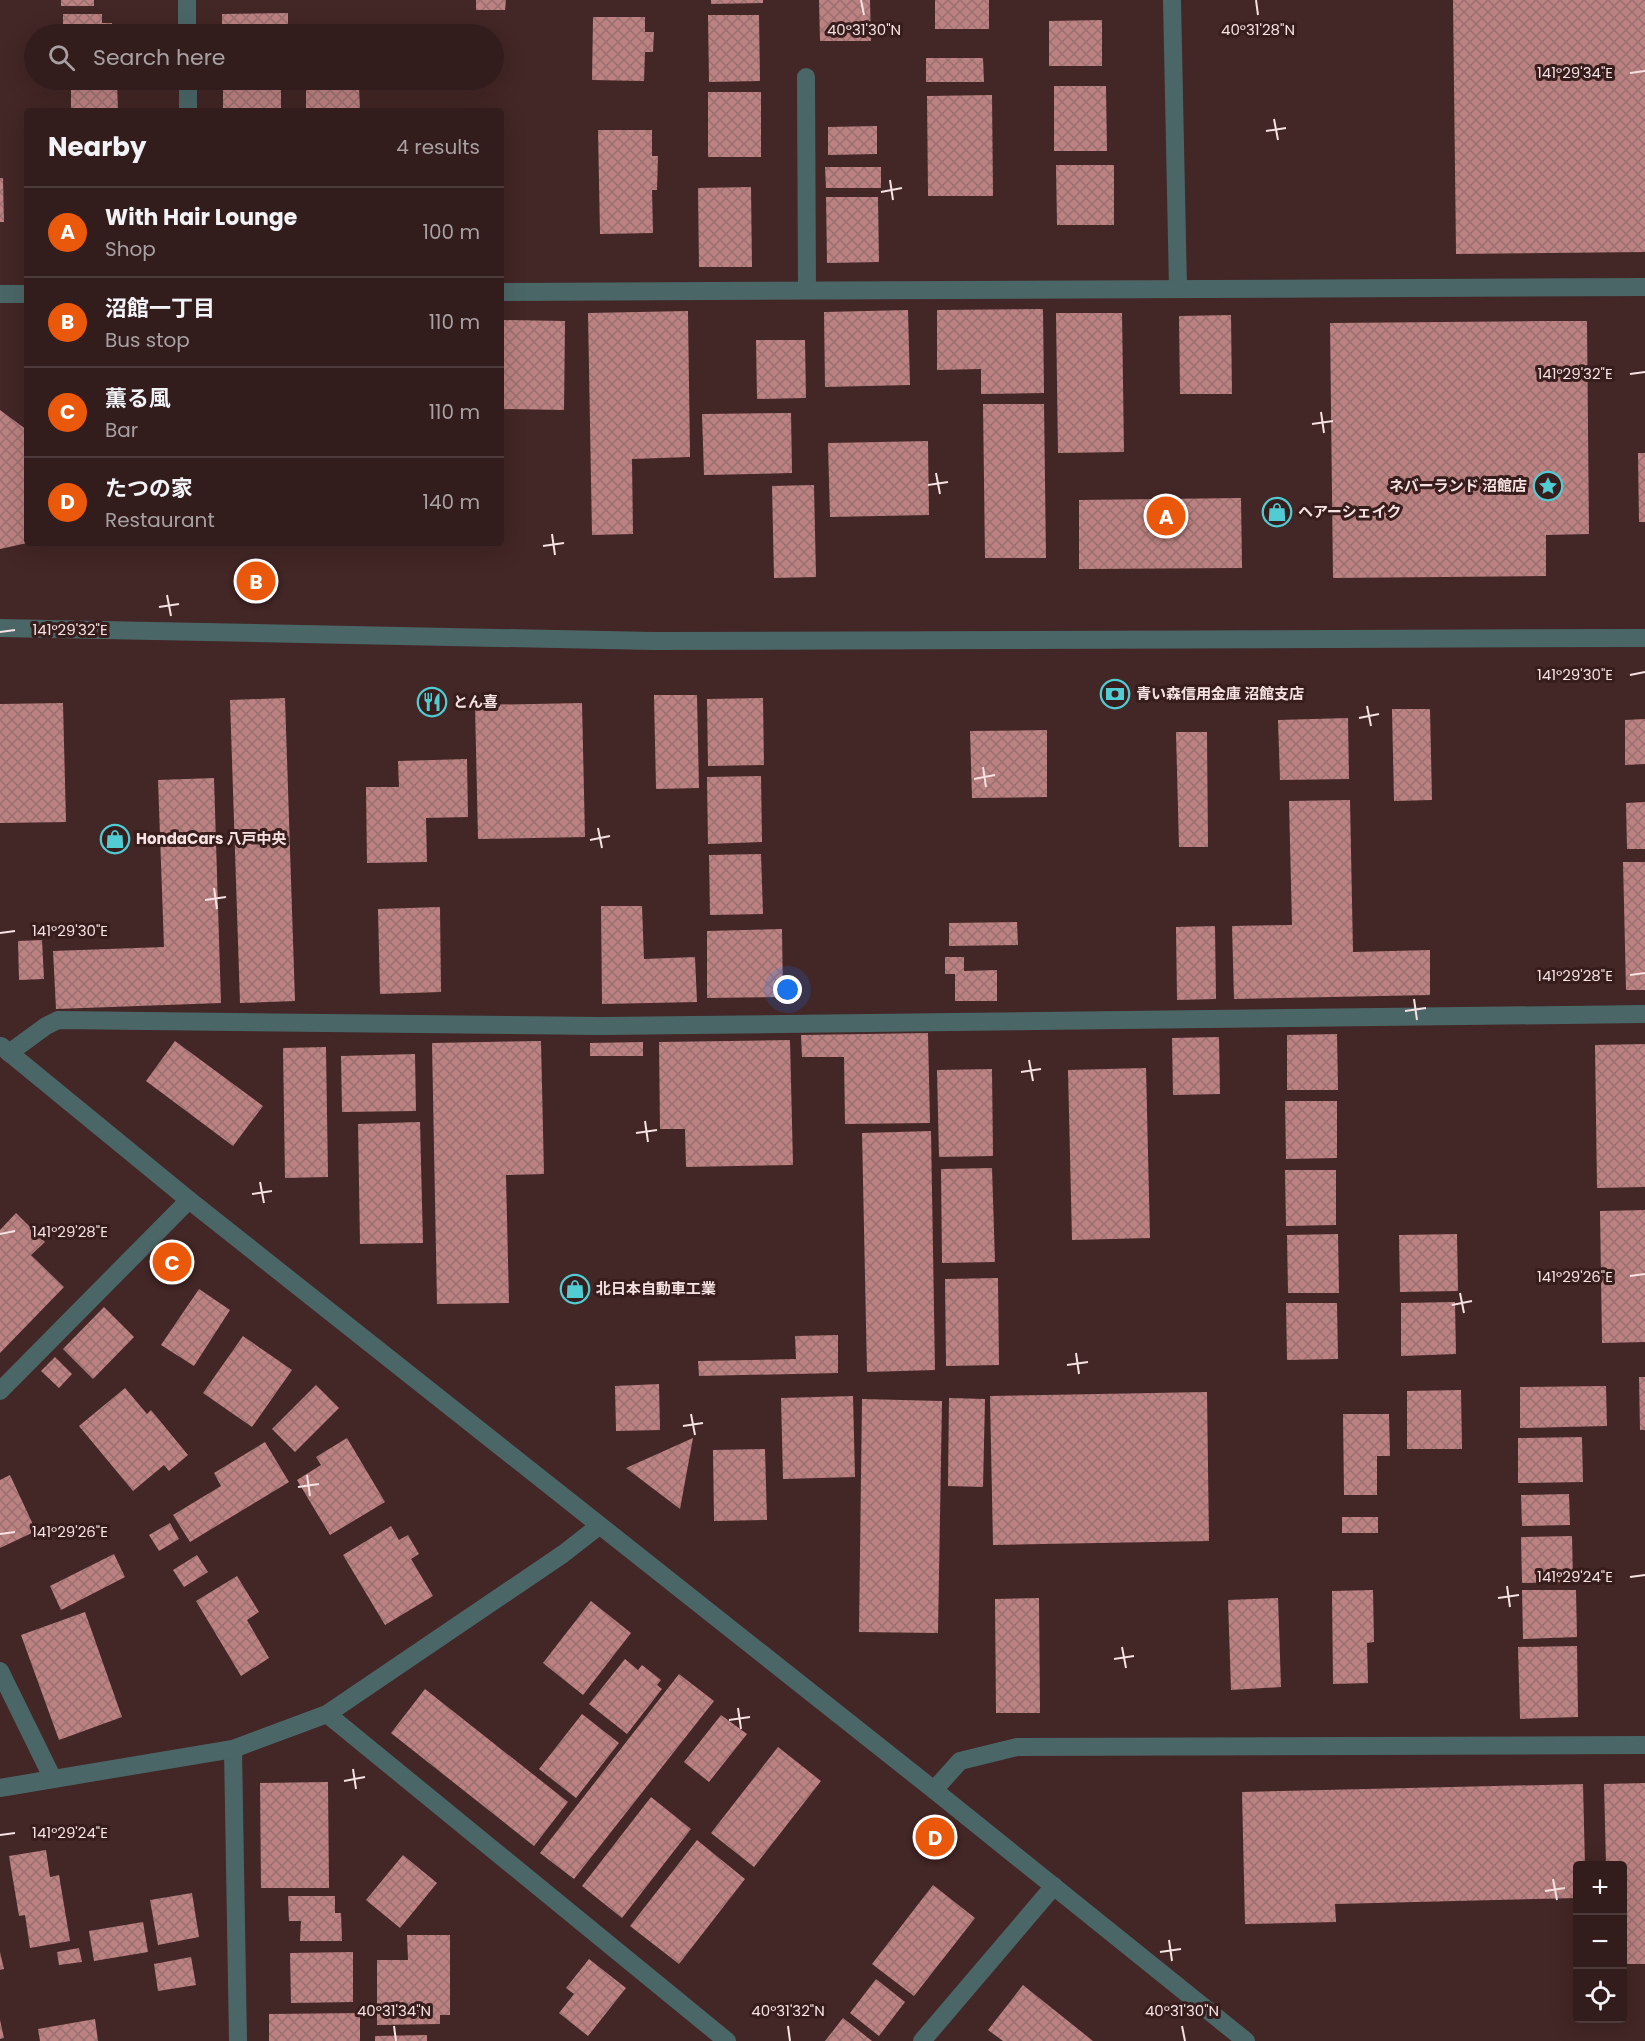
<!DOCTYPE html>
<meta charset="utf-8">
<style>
:root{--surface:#321c1c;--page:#3a2525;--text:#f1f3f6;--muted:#a8a1a3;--line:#4d3a3b;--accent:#ea580c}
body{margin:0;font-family:Poppins,"Noto Sans JP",sans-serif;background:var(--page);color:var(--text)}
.controls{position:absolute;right:18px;bottom:18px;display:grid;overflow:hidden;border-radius:6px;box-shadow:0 6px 24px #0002}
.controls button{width:54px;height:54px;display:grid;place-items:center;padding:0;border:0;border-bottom:2px solid var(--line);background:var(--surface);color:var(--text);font:30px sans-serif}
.you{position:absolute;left:788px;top:990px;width:21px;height:21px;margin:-15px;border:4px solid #fff;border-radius:50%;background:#1a73e8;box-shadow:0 0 0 9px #1a73e833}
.badge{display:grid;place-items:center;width:39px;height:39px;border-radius:50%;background:var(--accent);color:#fff;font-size:20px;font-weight:700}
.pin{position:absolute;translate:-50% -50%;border:3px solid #fff;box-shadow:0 2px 6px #0006}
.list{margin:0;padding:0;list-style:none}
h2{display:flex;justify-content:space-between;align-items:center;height:78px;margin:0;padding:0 24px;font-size:26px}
h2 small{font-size:20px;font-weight:400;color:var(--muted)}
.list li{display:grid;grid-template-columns:39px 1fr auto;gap:18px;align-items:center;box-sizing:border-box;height:90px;padding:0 24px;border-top:2px solid var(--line)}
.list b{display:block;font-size:22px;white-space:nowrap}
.list p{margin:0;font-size:20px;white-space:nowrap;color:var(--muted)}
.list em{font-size:20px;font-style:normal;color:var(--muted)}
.icon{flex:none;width:33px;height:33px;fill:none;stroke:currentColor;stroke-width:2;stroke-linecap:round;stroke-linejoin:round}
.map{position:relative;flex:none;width:1645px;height:2041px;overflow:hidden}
.search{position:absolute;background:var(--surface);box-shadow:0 6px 24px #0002;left:24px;top:24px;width:480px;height:66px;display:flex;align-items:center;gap:15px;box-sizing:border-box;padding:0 21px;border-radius:33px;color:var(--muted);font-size:22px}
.panel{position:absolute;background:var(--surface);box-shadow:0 6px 24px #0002;left:24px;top:108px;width:480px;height:438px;border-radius:6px}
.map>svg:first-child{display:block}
.building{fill:url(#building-cross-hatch)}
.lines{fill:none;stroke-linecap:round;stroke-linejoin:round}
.minor{stroke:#4b6667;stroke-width:18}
.ticks{fill:none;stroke:#f6e2e2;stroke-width:2}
.labels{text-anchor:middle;stroke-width:6;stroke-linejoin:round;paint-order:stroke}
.poi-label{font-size:15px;font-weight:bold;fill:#f6e2e2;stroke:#381d1d;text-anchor:start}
.ticks-label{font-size:15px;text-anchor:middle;fill:#f6e2e2;stroke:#381d1d;stroke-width:6;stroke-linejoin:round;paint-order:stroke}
</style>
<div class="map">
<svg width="1645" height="2041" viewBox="0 0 1645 2041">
<defs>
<pattern id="building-cross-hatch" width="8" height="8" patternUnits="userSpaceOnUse" patternTransform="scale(1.5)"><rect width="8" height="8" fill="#bc8281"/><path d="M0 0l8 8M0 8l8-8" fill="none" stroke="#9a6f6f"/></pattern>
</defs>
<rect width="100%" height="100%" fill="#432626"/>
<g class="building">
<rect x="61" y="0" width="33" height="6"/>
<path d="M476,0h30l-1,10h-29z"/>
<path d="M711,0h52v3l-52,1z"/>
<path d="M819,0h51l1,41h-51z"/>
<rect x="935" y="0" width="54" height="29"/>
<path d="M1453,0h192v252l-189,2z"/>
<path d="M288,13v21h-66v-20z"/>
<path d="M63,14h39v9h10v11h-49z"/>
<path d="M708,15h51l1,66 -51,1z"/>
<path d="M593,17h52v15h9l-1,20h-8l-1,29 -52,-1z"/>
<path d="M1102,20v46h-53v-45z"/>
<path d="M926,58h57l1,24h-58z"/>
<rect x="223" y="80" width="58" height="31"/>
<path d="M71,82h46l1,29h-47z"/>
<path d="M1054,86h52l1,65h-53z"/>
<path d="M359,87l1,24h-54v-23z"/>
<rect x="708" y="92" width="53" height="65"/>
<path d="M992,95l1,101h-65l-1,-100z"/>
<path d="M877,126v28l-49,1v-28z"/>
<path d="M598,130h54v26h6l-1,34h-5l1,43 -53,1z"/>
<path d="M1056,165h58v60h-57z"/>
<path d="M825,167h56v21h-55z"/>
<path d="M0,178h3l1,44h-4z"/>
<path d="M751,187l1,80h-53l-1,-79z"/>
<path d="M826,197h52l1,65 -52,1z"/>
<path d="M1043,309l1,84 -63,1v-25l-44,1v-60z"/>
<path d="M908,310l2,75 -85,2 -1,-75z"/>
<path d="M688,311l2,146 -58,2 1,75 -41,1 -4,-222z"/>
<path d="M1056,313h66l2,139 -66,1z"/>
<path d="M1231,315l1,79h-52l-1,-78z"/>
<path d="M501,320l64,1 -1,89 -63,-1z"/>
<path d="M1544,321h43l2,213 -43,1v41l-213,2 -3,-255z"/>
<path d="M756,340h49l1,58 -49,1z"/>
<path d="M983,404h61l2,154h-61z"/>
<path d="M0,410l27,20v113l-27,6z"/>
<path d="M791,413l1,60 -88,2 -2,-61z"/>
<path d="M928,441l1,74 -99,2 -2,-74z"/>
<path d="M1638,453h7v69h-6z"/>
<path d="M814,485l2,92 -42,1 -2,-92z"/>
<path d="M1241,498l1,70 -163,1v-69z"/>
<path d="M654,695h43l2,93 -43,1z"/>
<path d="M285,698l10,303 -55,2 -10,-303z"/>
<path d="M763,698l1,67 -56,1 -1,-67z"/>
<path d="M63,703l3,119 -66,1v-119z"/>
<path d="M582,703l3,134 -107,2 -3,-134z"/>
<path d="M1392,709h38l2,91 -38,1z"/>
<path d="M1348,718l1,61 -69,1 -2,-60z"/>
<path d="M1645,719v45l-20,1v-45z"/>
<path d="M1047,730v67l-75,1 -2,-67z"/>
<path d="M1176,732h31l1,115h-29z"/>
<path d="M467,759l1,58 -42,1 1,44 -60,1 -1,-76h33l-1,-26z"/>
<path d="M761,776l1,66 -54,2 -1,-67z"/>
<path d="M214,778l7,225 -165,6 -3,-58 111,-4 -6,-167z"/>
<path d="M1350,800l3,152 77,-2v45l-196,4 -2,-73 60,-1 -3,-124z"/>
<path d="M1645,802v47h-18l-1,-46z"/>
<path d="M761,854l2,60 -53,1 -1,-60z"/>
<path d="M1623,862h22v128h-19z"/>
<path d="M601,906h41l2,53 51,-2 2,45 -95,2z"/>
<path d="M440,907l1,85 -61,2 -2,-85z"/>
<path d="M1017,922l1,23 -69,1v-23z"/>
<path d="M1215,926l1,73 -39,1 -1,-73z"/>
<path d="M782,929l1,68 -76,1v-67z"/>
<path d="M42,940l2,39 -25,1 -1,-39z"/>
<path d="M945,957h19v14l33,-1v31h-42v-27h-10z"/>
<path d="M928,1033l2,90 -85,1 -1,-67h-42l-1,-22z"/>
<path d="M1337,1034l1,56h-51v-55z"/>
<path d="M1219,1037l1,57 -47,1 -1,-57z"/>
<path d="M790,1040l3,125 -107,2 -1,-38h-25l-1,-87z"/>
<path d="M175,1041l88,65 -30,40 -87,-65z"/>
<path d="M541,1041l3,133 -38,1 3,128 -72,1 -5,-261z"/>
<path d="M643,1042v14h-53v-13z"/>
<path d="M1645,1044v143l-48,1 -2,-143z"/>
<path d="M326,1047l2,130 -43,1 -2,-130z"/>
<path d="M415,1054l1,57 -74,1 -1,-56z"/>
<path d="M1146,1068l4,170 -78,2 -4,-170z"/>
<path d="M992,1069l1,87 -54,1 -2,-87z"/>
<path d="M1285,1101h52v57l-51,1z"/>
<path d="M420,1122l3,121 -63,1 -2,-120z"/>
<path d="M931,1131l4,239 -68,2 -5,-239z"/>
<path d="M992,1168l3,94 -53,1 -1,-94z"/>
<path d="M1285,1170h51v55l-50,1z"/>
<path d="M1645,1210v132l-43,1 -2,-132z"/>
<path d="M16,1213l29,29 -14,13 33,32 -64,66v-123z"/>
<path d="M1338,1234l1,59h-51l-1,-58z"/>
<path d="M1457,1234l1,57 -58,1 -1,-57z"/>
<path d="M998,1278l1,87 -53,1 -1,-87z"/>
<path d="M199,1289l31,21 -36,56 -33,-21z"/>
<path d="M1455,1302l1,52 -55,2v-53z"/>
<path d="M1286,1303h51l1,56 -51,1z"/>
<path d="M104,1307l30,30 -41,42 -30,-30z"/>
<path d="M838,1335v38l-139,3 -1,-15 98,-2 -1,-23z"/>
<path d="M243,1336l49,34 -40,57 -49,-34z"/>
<path d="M55,1357l17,17 -13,14 -18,-17z"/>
<path d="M1639,1377h6v53h-5z"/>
<path d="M659,1384l1,46 -44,1 -1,-45z"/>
<path d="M316,1385l23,23 -44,44 -23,-23z"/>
<path d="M1606,1386l1,40 -87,2v-41z"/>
<path d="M125,1388l22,26 4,-4 37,45 -19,16 -5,-6 -31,26 -54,-65z"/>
<path d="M1461,1390l1,59h-55v-58z"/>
<path d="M1207,1392l2,149 -216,4 -3,-149z"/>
<path d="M853,1396l2,81 -72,2 -2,-81z"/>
<path d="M949,1398l36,1 -2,88 -35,-1z"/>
<path d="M862,1399l80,2 -4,232 -79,-1z"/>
<path d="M1343,1414h46l1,42h-13v39h-33z"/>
<path d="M1582,1437l1,45 -65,1v-45z"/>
<path d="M347,1438l38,64 -55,33 -33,-55 24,-15 -5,-8z"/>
<path d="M693,1438l-13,71 -54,-41z"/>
<path d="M265,1442l24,40 -99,60 -17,-27 48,-29 -7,-13z"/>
<path d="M765,1449l2,71 -53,1 -1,-71z"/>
<path d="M10,1475l26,56 -36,17v-68z"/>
<path d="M1569,1494l1,31 -48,1 -1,-31z"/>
<rect x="1342" y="1517" width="36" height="16"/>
<path d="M170,1523l9,16 -20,12 -10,-16z"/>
<path d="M391,1526l8,14 9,-5 11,19 -8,5 22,37 -48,29 -42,-70z"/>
<path d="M1572,1536l1,46 -51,1 -1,-46z"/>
<path d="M114,1554l11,23 -64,33 -11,-24z"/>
<path d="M197,1555l11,17 -24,15 -11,-17z"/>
<path d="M237,1576l22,36 -12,8 22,38 -28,18 -45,-75z"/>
<path d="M1373,1590l1,52 -7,1 1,40 -35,1 -1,-93z"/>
<path d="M1522,1590h54l1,47 -54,2z"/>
<path d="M1039,1598l1,115h-44l-1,-114z"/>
<path d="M1278,1598l3,89 -50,3 -3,-90z"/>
<path d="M591,1601l40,32 -48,62 -40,-32z"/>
<path d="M85,1612l37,105 -63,23 -38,-105z"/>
<path d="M1577,1646l1,71 -58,2 -2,-72z"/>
<path d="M625,1659l13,11 4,-5 19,15 -4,5 5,4 -35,45 -38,-30z"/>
<path d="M679,1674l35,27 -140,178 -34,-26z"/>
<path d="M425,1689l143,113 -34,44 -143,-113z"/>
<path d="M582,1714l37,29 -43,55 -37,-29z"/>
<path d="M721,1715l26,19 -38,48 -25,-20z"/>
<path d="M778,1747l43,34 -67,86 -43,-34z"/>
<path d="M328,1782l1,106h-68l-1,-105z"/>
<path d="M1645,1783v181h-23v-98h-16l-2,-82z"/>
<path d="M1583,1784l2,82h-7v32l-243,6 1,18 -91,2 -3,-132z"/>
<path d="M651,1797l40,32 -69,89 -40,-32z"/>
<path d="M697,1840l48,39 -66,85 -49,-38z"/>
<path d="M46,1850l4,27 9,-2 11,66 -40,7 -5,-33 -6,1 -10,-60z"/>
<path d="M403,1855l34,28 -37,45 -34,-28z"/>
<path d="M933,1885l42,33 -61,78 -42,-32z"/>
<path d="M192,1893l7,44 -41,8 -8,-45z"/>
<path d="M288,1896h47v17h6l1,28h-42l1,-20h-12z"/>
<path d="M143,1922l5,30 -54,9 -5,-30z"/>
<path d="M407,1935h43v80h-10v9l-63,1v-65h31z"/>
<path d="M79,1948l3,14 -23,3 -2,-13z"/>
<path d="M0,1952l4,17 -4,1z"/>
<path d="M353,1952v50l-62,1 -1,-50z"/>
<path d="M191,1957l5,28 -38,6 -4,-27z"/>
<path d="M589,1959l37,29 -38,48 -29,-23 15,-19 -8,-6z"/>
<path d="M876,1979l29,23 -26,34 -29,-23z"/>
<path d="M1023,1985l70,56h-90l-15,-11z"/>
<path d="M360,2013v28h-91v-27z"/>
<path d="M843,2018l29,23h-47z"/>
<path d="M95,2019l3,22h-58l-2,-12z"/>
<path d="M0,2020l4,18 -4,1z"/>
<path d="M427,2035v6h-52v-5z"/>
</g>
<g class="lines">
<g class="minor">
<path d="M187,0v34"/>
<path d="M1172,0l6,289"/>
<path d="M806,77l1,213"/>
<path d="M188,80v31"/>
<path d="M501,292l1144,-5"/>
<path d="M0,294h27"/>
<path d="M0,628l654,13 991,-3"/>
<path d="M1,1046l188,154 745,590 312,251"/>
<path d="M9,1053l37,-27 12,-6 543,6 1044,-12"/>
<path d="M0,1391l189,-191"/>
<path d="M0,1671l53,108"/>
<path d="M327,1714l400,327"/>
<path d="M233,1749l5,292"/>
<path d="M0,1788l233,-39 94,-35 236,-160 36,-28"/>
<path d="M934,1790l26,-29 57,-14 628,-2"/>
<path d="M922,2041l132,-155"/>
</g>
</g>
<path class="ticks" d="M861,0l3,15M1256,0l2,15M1630,73l15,-2M1274,119l4,21M1266,131l20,-3M890,180l3,20M881,192l21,-4M1630,374l15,-2M1321,412l3,21M1312,424l21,-3M936,473l4,21M928,485l20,-3M552,534l3,21M543,546l21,-3M167,595l4,21M159,607l20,-3M0,632l15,-2M1630,675l15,-3M1367,706l4,20M1359,718l20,-4M983,767l3,20M974,779l21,-4M598,828l4,20M590,840l20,-4M214,888l3,21M205,900l21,-3M0,933l15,-2M1630,975l15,-2M1414,999l3,21M1405,1011l21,-3M1029,1060l4,21M1021,1072l20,-3M645,1121l3,21M636,1133l21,-3M260,1182l4,21M252,1194l20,-3M0,1234l15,-3M1630,1276l15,-2M1460,1293l4,20M1452,1305l20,-4M1076,1353l3,21M1067,1365l21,-3M691,1414l4,21M683,1426l20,-3M307,1475l3,21M298,1487l21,-3M0,1534l15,-2M1630,1577l15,-2M1507,1586l3,21M1498,1598l21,-3M1122,1647l4,21M1114,1659l20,-3M738,1708l3,21M729,1720l21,-3M353,1769l3,20M344,1781l21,-4M0,1835l15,-2M1553,1879l4,21M1545,1891l20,-3M1169,1940l3,21M1160,1952l21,-3M394,2026l2,15M788,2026l2,15M1182,2026l3,15"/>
<defs>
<g id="sight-ring" transform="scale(1.5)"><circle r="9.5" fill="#381d1d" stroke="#51ccd2" stroke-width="1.5"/><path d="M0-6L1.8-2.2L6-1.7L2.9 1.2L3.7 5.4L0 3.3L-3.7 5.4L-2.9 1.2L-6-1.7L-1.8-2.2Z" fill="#51ccd2"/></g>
<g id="shop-ring" transform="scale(1.5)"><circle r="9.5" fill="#381d1d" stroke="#51ccd2" stroke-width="1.5"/><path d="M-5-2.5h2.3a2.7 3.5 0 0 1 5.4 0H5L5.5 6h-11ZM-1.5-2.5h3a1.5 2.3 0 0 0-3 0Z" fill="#51ccd2"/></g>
<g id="bank-ring" transform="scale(1.5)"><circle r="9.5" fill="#381d1d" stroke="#51ccd2" stroke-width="1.5"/><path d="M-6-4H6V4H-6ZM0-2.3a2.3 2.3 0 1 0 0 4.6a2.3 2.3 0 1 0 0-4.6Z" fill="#51ccd2"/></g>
<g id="restaurant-ring" transform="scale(1.5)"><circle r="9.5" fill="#381d1d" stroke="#51ccd2" stroke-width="1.5"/><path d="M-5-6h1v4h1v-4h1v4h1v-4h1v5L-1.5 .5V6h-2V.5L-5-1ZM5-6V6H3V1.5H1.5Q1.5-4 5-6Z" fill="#51ccd2"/></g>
</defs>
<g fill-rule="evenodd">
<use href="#sight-ring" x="1548" y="486"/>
<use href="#shop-ring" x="1277" y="512"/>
<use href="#bank-ring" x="1115" y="694"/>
<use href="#restaurant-ring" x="432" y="702"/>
<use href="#shop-ring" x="115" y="839"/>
<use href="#shop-ring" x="575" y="1289"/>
</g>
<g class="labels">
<g class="poi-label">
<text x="1527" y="491" text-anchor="end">ネバーランド 沼館店</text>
<text x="1298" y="517">ヘアーシェイク</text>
<text x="1136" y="699">青い森信用金庫 沼館支店</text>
<text x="453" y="707">とん喜</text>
<text x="136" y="844">HondaCars 八戸中央</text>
<text x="596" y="1294">北日本自動車工業</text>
</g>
</g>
<g class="ticks-label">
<text x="864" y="35">40°31'30"N</text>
<text x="1258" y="35">40°31'28"N</text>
<text x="1575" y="78">141°29'34"E</text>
<text x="1575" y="379">141°29'32"E</text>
<text x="70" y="635">141°29'32"E</text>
<text x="1575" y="680">141°29'30"E</text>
<text x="70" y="936">141°29'30"E</text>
<text x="1575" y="981">141°29'28"E</text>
<text x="70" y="1237">141°29'28"E</text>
<text x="1575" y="1282">141°29'26"E</text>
<text x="70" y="1537">141°29'26"E</text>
<text x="1575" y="1582">141°29'24"E</text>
<text x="70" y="1838">141°29'24"E</text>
<text x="394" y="2016">40°31'34"N</text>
<text x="788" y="2016">40°31'32"N</text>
<text x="1182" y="2016">40°31'30"N</text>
</g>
</svg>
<div class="controls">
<button>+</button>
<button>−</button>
<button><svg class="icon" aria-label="locate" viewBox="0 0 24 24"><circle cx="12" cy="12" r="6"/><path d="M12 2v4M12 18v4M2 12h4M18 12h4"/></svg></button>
</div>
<div class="you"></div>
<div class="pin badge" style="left:1166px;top:516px">A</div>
<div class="pin badge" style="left:256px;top:581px">B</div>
<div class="pin badge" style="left:172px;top:1262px">C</div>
<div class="pin badge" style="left:935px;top:1837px">D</div>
<div class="search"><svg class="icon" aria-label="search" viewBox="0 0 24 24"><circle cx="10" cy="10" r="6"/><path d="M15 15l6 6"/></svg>Search here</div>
<section class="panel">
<h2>Nearby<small>4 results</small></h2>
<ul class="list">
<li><span class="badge">A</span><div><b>With Hair Lounge</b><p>Shop</p></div><em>100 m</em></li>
<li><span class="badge">B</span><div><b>沼館一丁目</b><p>Bus stop</p></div><em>110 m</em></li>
<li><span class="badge">C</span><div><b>薫る風</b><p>Bar</p></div><em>110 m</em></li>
<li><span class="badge">D</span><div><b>たつの家</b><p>Restaurant</p></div><em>140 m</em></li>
</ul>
</section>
</div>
